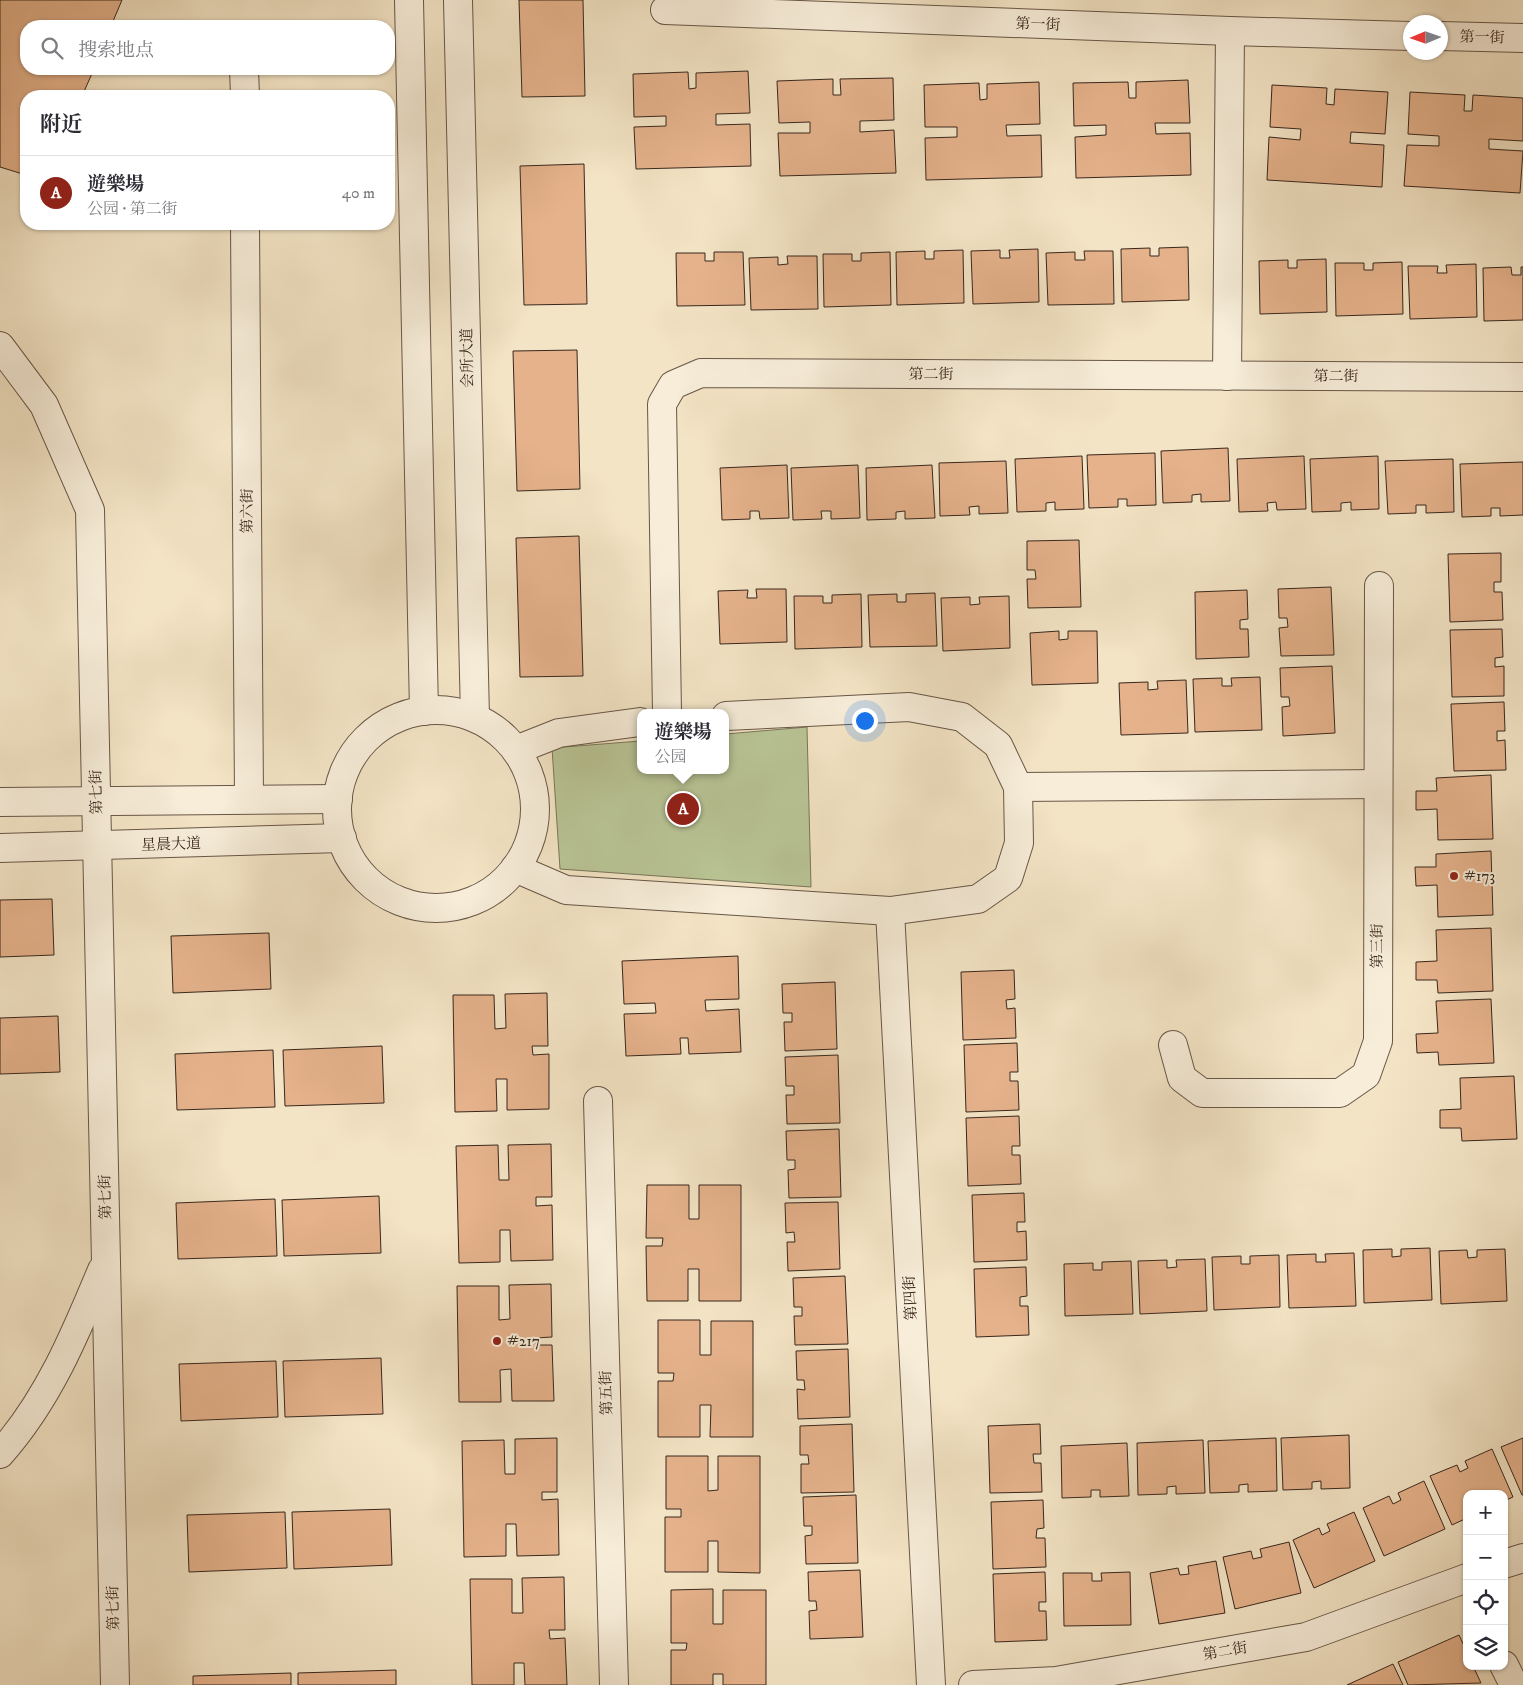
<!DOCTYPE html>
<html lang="zh">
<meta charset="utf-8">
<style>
:root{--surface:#fff;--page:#f2f2f3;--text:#2b2b33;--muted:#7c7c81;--line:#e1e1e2;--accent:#8f2418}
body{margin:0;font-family:"IM FELL DW Pica","Noto Serif SC",serif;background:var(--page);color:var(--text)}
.controls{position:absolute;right:15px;bottom:15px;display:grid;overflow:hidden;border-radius:10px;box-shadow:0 1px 4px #0004}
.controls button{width:45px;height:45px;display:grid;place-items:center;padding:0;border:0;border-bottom:1px solid var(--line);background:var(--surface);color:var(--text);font:25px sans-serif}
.compass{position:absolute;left:1403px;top:15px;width:45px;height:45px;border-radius:50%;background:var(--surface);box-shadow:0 1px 4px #0004;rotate:268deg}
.you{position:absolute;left:864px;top:720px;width:18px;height:18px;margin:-12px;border:4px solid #fff;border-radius:50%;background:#1a73e8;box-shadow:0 0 0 8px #1a73e833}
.badge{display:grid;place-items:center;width:32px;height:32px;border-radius:50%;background:var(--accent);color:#fff;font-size:16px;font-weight:700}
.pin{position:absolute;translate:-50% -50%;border:2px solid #fff;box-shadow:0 1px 5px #0006}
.popup{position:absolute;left:637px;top:709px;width:92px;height:65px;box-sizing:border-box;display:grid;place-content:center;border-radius:10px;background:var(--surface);filter:drop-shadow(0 1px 4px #0005);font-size:16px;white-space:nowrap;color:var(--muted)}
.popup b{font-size:19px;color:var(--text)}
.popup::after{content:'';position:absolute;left:50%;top:100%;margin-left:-10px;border:10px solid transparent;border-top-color:var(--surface)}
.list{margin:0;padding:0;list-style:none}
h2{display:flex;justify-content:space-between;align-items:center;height:65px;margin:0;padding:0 20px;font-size:21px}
h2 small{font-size:16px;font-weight:400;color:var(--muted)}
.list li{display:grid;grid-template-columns:32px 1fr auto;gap:15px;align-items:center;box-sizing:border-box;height:75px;padding:0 20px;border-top:1px solid var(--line)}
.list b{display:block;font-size:19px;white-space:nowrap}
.list p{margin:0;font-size:16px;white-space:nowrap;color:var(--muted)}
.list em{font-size:16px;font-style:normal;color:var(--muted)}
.icon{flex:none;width:28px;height:28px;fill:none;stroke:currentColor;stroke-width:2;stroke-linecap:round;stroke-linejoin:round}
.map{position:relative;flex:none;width:1523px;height:1685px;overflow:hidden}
.search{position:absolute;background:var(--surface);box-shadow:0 1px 4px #0004;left:20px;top:20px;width:375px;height:55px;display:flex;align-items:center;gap:12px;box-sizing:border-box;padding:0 18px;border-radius:20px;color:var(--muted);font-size:19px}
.panel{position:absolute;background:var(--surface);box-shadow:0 1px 4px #0004;left:20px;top:90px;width:375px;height:140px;border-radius:20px}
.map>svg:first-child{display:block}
.green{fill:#b9c596;stroke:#79765a}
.building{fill:#e5b28b;stroke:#39271d}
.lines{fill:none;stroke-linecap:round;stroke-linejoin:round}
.minor-casing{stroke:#685647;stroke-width:30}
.minor{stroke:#f7edd9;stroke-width:28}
.poi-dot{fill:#8f2418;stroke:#f7edd9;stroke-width:2}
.labels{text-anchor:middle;stroke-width:4;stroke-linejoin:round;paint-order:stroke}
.street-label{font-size:15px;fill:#39271d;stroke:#f7edd9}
.poi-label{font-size:15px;fill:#39271d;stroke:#f7edd9;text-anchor:start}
</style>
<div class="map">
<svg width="1523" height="1685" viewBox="0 0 1523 1685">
<rect width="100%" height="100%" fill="#f3e4c5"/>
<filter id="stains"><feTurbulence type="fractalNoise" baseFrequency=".004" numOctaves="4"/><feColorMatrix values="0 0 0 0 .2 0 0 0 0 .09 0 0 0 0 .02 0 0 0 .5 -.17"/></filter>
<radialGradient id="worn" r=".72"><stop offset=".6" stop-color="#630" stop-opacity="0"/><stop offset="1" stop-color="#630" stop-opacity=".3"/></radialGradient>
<path class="green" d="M807,727l4,160 -251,-18 -8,-121 88,-7v29h86v-36z"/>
<g class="building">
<path d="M0,0h122l-11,26h-85v43h68l-12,27h-56v79l-26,-8z"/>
<path d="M519,0h64l2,96 -63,1z"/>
<path d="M748,71l2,42 -34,1v11l34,-1 1,42 -115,3 -2,-42 32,-1v-10l-32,1 -1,-43 55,-2 1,17 7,-1v-15z"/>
<path d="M893,78l1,42 -34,1v11l34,-2 2,43 -116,3 -2,-43h32v-11l-31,1 -2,-42 56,-2v16h8l-1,-16z"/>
<path d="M1188,80l2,43h-35l1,11 34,-1 1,42 -115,3 -1,-41 31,-2v-10l-32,1 -1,-43 55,-1 1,16h7v-16z"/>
<path d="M1039,82l1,42 -34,1 1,11 34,-1 1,42 -116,3 -1,-42 32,-1v-10h-32l-1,-42 55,-2 1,17 7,-1v-15z"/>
<path d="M1272,85l55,3 -1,16 8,1 1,-16 53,3 -3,42 -34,-2 -1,11 34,2 -2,42 -115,-7 2,-43 31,3 1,-11 -31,-2z"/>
<path d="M1410,92l55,3 -1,16h8l1,-16 50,3v43l-34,-2v10l34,2 -3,42 -116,-7 3,-41 32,1v-10l-31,-2z"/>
<path d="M584,164l3,140 -63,1 -4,-139z"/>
<path d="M1188,247l1,53 -67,2 -1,-53 29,-1v8h9v-8z"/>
<path d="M1038,249l1,53 -66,2 -2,-53 29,-1v8h10l-1,-8z"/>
<path d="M963,250l1,53 -67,2 -1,-53 29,-1v8h9v-8z"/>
<path d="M1084,251h29l1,53 -66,1 -2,-52 29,-1v8h10z"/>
<path d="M714,252h29l2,53 -68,1 -1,-53h29v8h9z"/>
<path d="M890,252l1,53 -67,2 -1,-53h29v7h9v-8z"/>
<path d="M787,256h30l1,53 -67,1 -2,-52 29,-1v8l10,-1z"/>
<path d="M1326,259l1,53 -67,2 -1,-53 29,-1v8h9v-8z"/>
<path d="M1402,262l1,52 -67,2 -1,-53h29v7h9v-7z"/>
<path d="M1476,264l1,53 -67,2 -2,-53h30l-1,7h10l-1,-8z"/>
<path d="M1511,267l1,8h9v-8h2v53l-39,1 -1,-53z"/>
<path d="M577,350l3,139 -63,2 -4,-140z"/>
<path d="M1228,448l2,53 -29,1v-8l-9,1v7l-29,1 -2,-52z"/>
<path d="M1155,453l1,52 -29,1v-7h-9v8l-29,1 -2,-53z"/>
<path d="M1082,456l2,53 -29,1v-8l-9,1v8l-29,1 -2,-53z"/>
<path d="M1304,456l2,53 -29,1 -1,-8 -9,1 1,8 -29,1 -2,-53z"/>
<path d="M1378,456l1,53 -28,1v-8l-10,1v8l-29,1 -2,-53z"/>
<path d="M1453,459l1,53 -28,1v-8h-10v8l-28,1 -3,-53z"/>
<path d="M1006,461l2,52 -29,1v-8l-10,1 1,8 -30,1 -1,-53z"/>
<path d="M1523,462v53l-23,1v-8h-9v8l-29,1 -2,-53z"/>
<path d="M787,465l2,53 -29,1 -1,-8h-9v8l-28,1 -2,-52z"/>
<path d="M858,465l2,53 -29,1v-8h-10l1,8 -29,1 -2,-52z"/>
<path d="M932,465l3,53 -30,1v-8l-9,1v7l-29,1 -1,-52z"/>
<path d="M579,536l4,140 -63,1 -4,-139z"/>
<path d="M1079,540l2,67 -53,1 -1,-29h9l-1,-9h-8v-29z"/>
<path d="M1501,553v29h-7v10h8l1,28 -53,2 -2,-68z"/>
<path d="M1331,587l3,68 -53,1 -2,-28 9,-1 -1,-9h-8l-1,-29z"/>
<path d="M756,589h30l1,53 -67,2 -2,-53 30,-1 -1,8h10z"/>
<path d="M1247,590l1,29 -8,1v9h8l1,28 -53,2 -1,-67z"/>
<path d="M935,593l2,53 -67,1 -2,-52 29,-1v8h9v-8z"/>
<path d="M861,594l1,53 -67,2 -1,-53h29v7h9v-8z"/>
<path d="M1009,596l1,52 -67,3 -2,-53 29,-1v8l10,-1 -1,-7z"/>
<path d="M1502,629l1,28 -8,1v9l9,-1v30l-52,1 -2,-67z"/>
<path d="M1059,631v9l9,-1v-8h29l1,52 -66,2 -2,-52z"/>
<path d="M1332,666l3,67 -52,3 -1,-29 8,-1 -1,-9h-8l-1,-29z"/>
<path d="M1260,677l2,53 -67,2 -2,-53 29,-1v8h10l-1,-8z"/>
<path d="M1186,680l2,53 -67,2 -2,-52 29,-1v8l10,-1 -1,-8z"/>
<path d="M1504,702l1,29h-8v10l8,-1 1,30 -52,1 -3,-67z"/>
<path d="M1491,775l2,64 -55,1 -1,-31 -21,1v-19h21l-1,-13z"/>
<path d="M1491,851l2,64 -55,2 -1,-32 -21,1 -1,-19h21v-13z"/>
<path d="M52,899l2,56 -54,2v-57z"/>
<path d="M1491,928l2,63 -55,2 -1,-13h-21v-18l21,-1 -1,-31z"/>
<path d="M269,933l2,56 -98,4 -2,-57z"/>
<path d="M738,956l1,43 -34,1 1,11 33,-2 2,43 -52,2 -1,-16h-8l1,16 -55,2 -2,-42 32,-1 -1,-10 -31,1 -2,-43z"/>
<path d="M1014,970l1,29 -9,1 1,9 8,-1 1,30 -53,2 -2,-68z"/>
<path d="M835,982l2,67 -52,2 -1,-29h8v-9h-9l-1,-29z"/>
<path d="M547,993l1,53h-16l1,9 16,-1v55l-42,1v-31h-11l1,32 -42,1 -2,-117h41l1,34 11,-1 -1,-34z"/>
<path d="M1491,999l3,64 -55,2 -1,-13 -21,1 -1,-19 22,-1 -2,-32z"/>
<path d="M58,1016l2,56 -60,2v-56z"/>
<path d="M1017,1043l1,29h-8v9h8l1,29 -53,2 -2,-67z"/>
<path d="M382,1046l2,57 -99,3 -2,-56z"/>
<path d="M273,1050l2,57 -98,3 -2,-56z"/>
<path d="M838,1055l2,68 -53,1 -1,-29h8v-9h-8l-1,-29z"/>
<path d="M1514,1076l3,63 -55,2 -1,-13h-21v-18l21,-1 -1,-31z"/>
<path d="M1019,1116l1,30h-8v9h8l1,29 -53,2 -2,-68z"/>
<path d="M839,1129l2,68 -52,1 -1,-28 7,-1v-9h-8l-1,-29z"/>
<path d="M551,1144l1,53h-16v9l16,-1 1,55 -42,1 -1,-31h-10v32l-41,1 -3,-117 42,-1 1,35h10l-1,-35z"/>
<path d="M647,1185h42v34h10v-34h42v116h-42v-32h-11v32h-41l-1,-55h16l1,-8h-17z"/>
<path d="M1024,1193l1,29h-8v10l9,-1 1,29 -53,2 -2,-67z"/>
<path d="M379,1196l2,57 -97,3 -2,-56z"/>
<path d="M275,1199l2,57 -99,3 -2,-56z"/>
<path d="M838,1202l2,67 -52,2 -1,-29h8l-1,-10 -8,1 -1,-30z"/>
<path d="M1430,1248l2,52 -68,3 -1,-53 29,-1v8l9,-1v-7z"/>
<path d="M1505,1249l2,52 -66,3 -2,-53 28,-1 1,8 9,-1v-7z"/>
<path d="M1354,1253l2,53 -67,2 -2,-53 29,-1v8h10l-1,-8z"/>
<path d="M1279,1255l1,52 -66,3 -2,-53 29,-1v8h9v-8z"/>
<path d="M1205,1259l2,52 -67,3 -2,-53 29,-1v8l10,-1 -1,-7z"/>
<path d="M1131,1261l2,53 -68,2 -1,-52 29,-1v7h9v-8z"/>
<path d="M1026,1267l1,29 -7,1v9h8l1,29 -53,2 -2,-68z"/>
<path d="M845,1276l3,68 -53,1 -1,-29h8v-9h-8l-1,-29z"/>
<path d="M551,1284l1,53 -16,1v7h16l2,56h-42l-1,-32 -11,1 1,32h-42l-2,-116h42v34l11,-1 -1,-34z"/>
<path d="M658,1320h42v35h11v-34h42v116h-43l1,-32h-11v32h-42v-56h15l1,-8h-16z"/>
<path d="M848,1349l2,68 -52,2 -1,-30 8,1 -1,-10h-7l-1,-29z"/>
<path d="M381,1358l2,56 -98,3 -2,-56z"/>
<path d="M276,1361l2,56 -97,4 -2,-57z"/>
<path d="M852,1424l2,68 -53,1v-29h8l-1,-9h-8v-29z"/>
<path d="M1040,1424l1,30h-8l1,9h7l1,29 -52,1 -2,-67z"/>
<path d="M1349,1435l1,53 -29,1v-8l-9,1v7l-29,1 -2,-52z"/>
<path d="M557,1438v54h-15v8l16,-1 1,56 -42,1 -1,-32h-10v32l-42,1 -2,-116 42,-1 1,34h10v-35z"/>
<path d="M1276,1438l1,53 -29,1v-8l-9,1v7l-29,1 -2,-52z"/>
<path d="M1523,1438v57h-1l-21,-48z"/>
<path d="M1203,1440l2,53 -29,1v-8l-9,1v7l-29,1 -1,-52z"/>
<path d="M1127,1443l2,53 -29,1v-7h-9v7l-29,1 -1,-52z"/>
<path d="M1492,1449l21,48 -9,4v-7h-37v24l-15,7 -22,-49 27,-11 3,7 8,-4 -3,-7z"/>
<path d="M666,1456h42v35l10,-1v-34h42v117l-42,-1v-31h-10v31h-43v-55h16v-8h-15z"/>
<path d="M1424,1481l21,48 -61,27 -21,-48 26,-12 4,8 8,-4 -3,-7z"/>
<path d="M856,1495l2,68 -52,1 -1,-28 7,-1v-9h-8l-1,-29z"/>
<path d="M1043,1500l1,28 -7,1 -1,9h9l1,29 -53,2 -2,-67z"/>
<path d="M390,1509l2,56 -98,4 -2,-57z"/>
<path d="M285,1512l2,56 -98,4 -2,-57z"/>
<path d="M1354,1512l21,49 -61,27 -21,-48 26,-12 3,7 8,-4 -3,-7z"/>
<path d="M1289,1542l12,51 -66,16 -12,-52 28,-6 2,8 9,-2 -2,-8z"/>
<path d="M1216,1561l9,52 -66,11 -9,-51 28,-5 2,7 9,-1 -1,-8z"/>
<path d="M860,1570l3,67 -53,2 -1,-28 8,-1 -1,-9h-7l-1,-29z"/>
<path d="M1045,1572l1,30h-7v9h7l1,29 -52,2 -2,-68z"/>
<path d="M1130,1572l1,53 -67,1 -1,-53h29v8h10l-1,-8z"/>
<path d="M564,1577l1,53h-16l1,9 15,-1 2,47h-42l-1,-22h-10v22h-42l-2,-106h42v34h11l-1,-35z"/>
<path d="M713,1589v35h10v-34h43v95h-43v-11h-10v11h-42v-35h15l1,-7h-16v-53z"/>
<path d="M1459,1635l8,17v14h6l8,17 -73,2 -10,-23z"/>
<path d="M1393,1664l10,21h-56z"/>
<path d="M396,1670v15h-98v-12z"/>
<path d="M291,1673v12h-98v-9z"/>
</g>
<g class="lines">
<g class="minor-casing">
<g id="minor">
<path d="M409,0l15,711"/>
<path d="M458,0l17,717"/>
<path d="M665,10l565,21 180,5"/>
<path d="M1440,36l83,2"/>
<path d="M244,69l1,27"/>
<path d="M245,224l4,575"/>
<path d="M0,346l44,59 46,105 25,1175"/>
<path d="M1227,376l3,-345"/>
<circle cx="436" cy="809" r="99"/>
<path d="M667,713l-5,-309 11,-19 28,-12 822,4"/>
<path d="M516,750l43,-17 81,-11"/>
<path d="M1018,787l359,-3"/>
<path d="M0,802l338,-3"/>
<path d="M0,848l342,-10"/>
<path d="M515,868l51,22 324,21 88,-12 30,-21 11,-35 -1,-56 -20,-42 -36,-28 -53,-10 -183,9"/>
<path d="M890,911l41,774"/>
<path d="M1173,1045l9,33 20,15h138l26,-18 12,-34 1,-455"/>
<path d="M598,1101l16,584"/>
<path d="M0,1454c48,-54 75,-119 102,-184"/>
<path d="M1504,1564l19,-6"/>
<path d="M1504,1665l10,20"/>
<path d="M973,1685l83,-4 250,-44 161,-59"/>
</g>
</g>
<use href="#minor" class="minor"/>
</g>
<g class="poi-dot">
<circle cx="1454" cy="876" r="5"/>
<circle cx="497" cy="1341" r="5"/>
</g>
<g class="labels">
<g class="street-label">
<text transform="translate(1038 24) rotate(2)" y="5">第一街</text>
<text transform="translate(1482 37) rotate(1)" y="5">第一街</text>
<text transform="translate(467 358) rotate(-91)" y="5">会所大道</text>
<text x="931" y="379">第二街</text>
<text x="1336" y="381">第二街</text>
<text transform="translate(247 511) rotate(-90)" y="5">第六街</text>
<text transform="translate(96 792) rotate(-91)" y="5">第七街</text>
<text transform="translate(171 844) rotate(-2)" y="5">星晨大道</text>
<text transform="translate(1377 946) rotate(-90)" y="5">第三街</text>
<text transform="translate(105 1197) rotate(-91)" y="5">第七街</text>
<text transform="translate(910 1298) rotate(-93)" y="5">第四街</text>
<text transform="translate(606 1393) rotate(-92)" y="5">第五街</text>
<text transform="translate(113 1608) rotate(-91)" y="5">第七街</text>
<text transform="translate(1225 1651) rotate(-10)" y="5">第二街</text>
</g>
<g class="poi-label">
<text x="1464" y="881">#173</text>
<text x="507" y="1346">#217</text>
</g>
</g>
<rect width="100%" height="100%" filter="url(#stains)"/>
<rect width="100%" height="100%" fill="url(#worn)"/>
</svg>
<div class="controls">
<button>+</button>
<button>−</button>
<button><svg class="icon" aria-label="locate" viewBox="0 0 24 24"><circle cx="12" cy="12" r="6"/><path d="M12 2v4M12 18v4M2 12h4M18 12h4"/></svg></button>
<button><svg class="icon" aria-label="layers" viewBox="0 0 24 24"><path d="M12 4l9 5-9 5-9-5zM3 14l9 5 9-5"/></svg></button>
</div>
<svg class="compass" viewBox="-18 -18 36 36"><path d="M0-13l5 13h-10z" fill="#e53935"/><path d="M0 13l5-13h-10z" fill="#7c7c81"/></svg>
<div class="you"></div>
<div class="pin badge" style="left:683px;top:809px">A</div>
<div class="popup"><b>遊樂場</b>公园</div>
<div class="search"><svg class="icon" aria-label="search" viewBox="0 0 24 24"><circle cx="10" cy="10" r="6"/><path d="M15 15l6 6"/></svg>搜索地点</div>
<section class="panel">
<h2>附近<small></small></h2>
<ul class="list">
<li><span class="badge">A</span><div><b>遊樂場</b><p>公园 · 第二街</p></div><em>40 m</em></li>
</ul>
</section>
</div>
